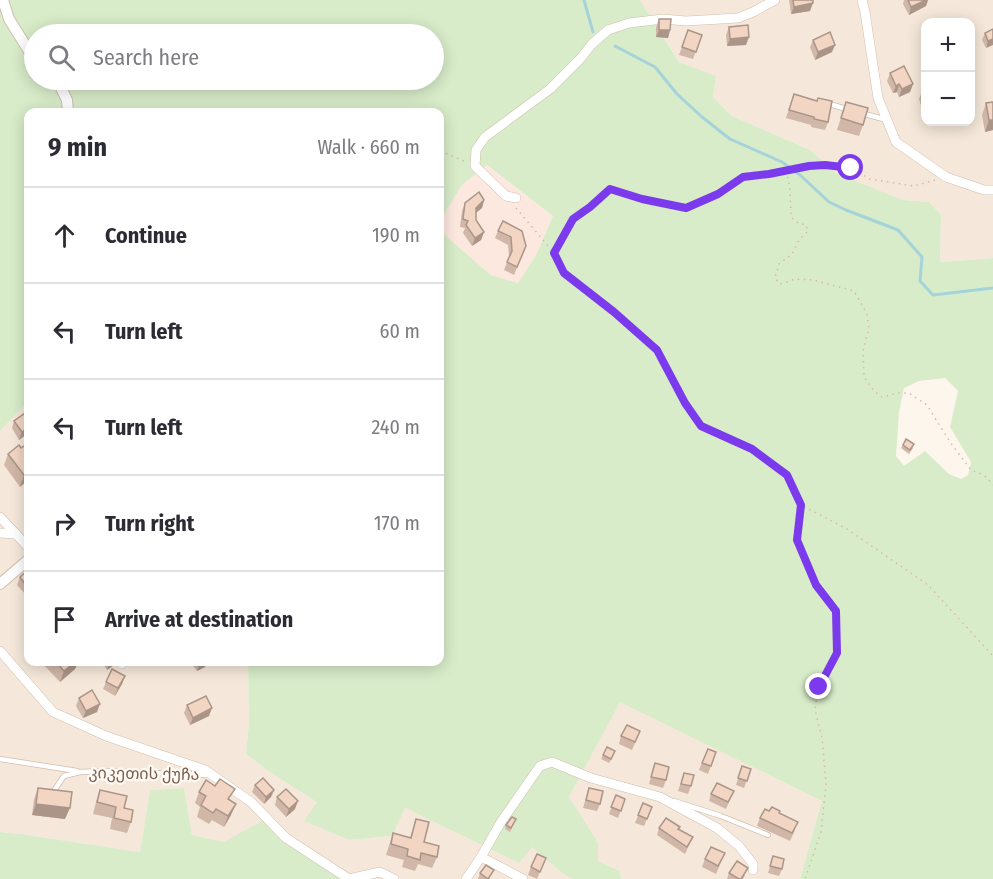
<!DOCTYPE html>
<meta charset="utf-8">
<style>
:root{--surface:#fff;--page:#f2f2f3;--text:#2b2b33;--muted:#7c7c81;--line:#e1e1e2}
body{margin:0;font-family:"Fira Sans Condensed","Noto Sans Georgian",sans-serif;background:var(--page);color:var(--text)}
.controls{position:absolute;right:18px;top:18px;display:grid;overflow:hidden;border-radius:12px;box-shadow:0 3px 15px #0003}
.controls button{width:54px;height:54px;display:grid;place-items:center;padding:0;border:0;border-bottom:2px solid var(--line);background:var(--surface);color:var(--text);font:30px sans-serif}
.stop{position:absolute;width:18px;height:18px;margin:-14px;border:4px solid #7c3aed;border-radius:50%;background:#fff}
.stop.end{background:#7c3aed;border-color:#fff;box-shadow:0 2px 6px #0008}
.list{margin:0;padding:0;list-style:none}
h2{display:flex;justify-content:space-between;align-items:center;height:78px;margin:0;padding:0 24px;font-size:26px}
h2 small{font-size:20px;font-weight:400;color:var(--muted)}
.list li{display:grid;grid-template-columns:39px 1fr auto;gap:18px;align-items:center;box-sizing:border-box;height:96px;padding:0 24px;border-top:2px solid var(--line)}
.list b{display:block;font-size:22px;white-space:nowrap}
.list em{font-size:20px;font-style:normal;color:var(--muted)}
.icon{flex:none;width:33px;height:33px;fill:none;stroke:currentColor;stroke-width:2;stroke-linecap:round;stroke-linejoin:round}
.map{position:relative;flex:none;width:993px;height:879px;overflow:hidden}
.search{position:absolute;background:var(--surface);box-shadow:0 3px 15px #0003;left:24px;top:24px;width:420px;height:66px;display:flex;align-items:center;gap:15px;box-sizing:border-box;padding:0 21px;border-radius:33px;color:var(--muted);font-size:22px}
.panel{position:absolute;background:var(--surface);box-shadow:0 3px 15px #0003;left:24px;top:108px;width:420px;height:558px;border-radius:12px}
.map>svg:first-child{display:block}
.residential{fill:#f5e8da;fill-rule:evenodd}
.commercial{fill:#fde8e0}
.green{fill:#d8ecc9;fill-rule:evenodd}
.lines{fill:none;stroke-linecap:round;stroke-linejoin:round}
.stream{stroke:#a5d3da;stroke-width:3}
.service-casing{stroke:#d1beb0;stroke-width:6}
.minor-casing{stroke:#d1beb0;stroke-width:10}
.tertiary-casing{stroke:#d1beb0;stroke-width:12}
.path{stroke:#d9b8a5;stroke-width:1.5;stroke-dasharray:1.5 4.5;stroke-linecap:butt}
.service{stroke:#fff;stroke-width:4.5}
.minor{stroke:#fff;stroke-width:9}
.tertiary{stroke:#fff;stroke-width:10}
.wall{fill:#d1b7a8}
.shaded-wall{fill:#aa9588}
.building{fill:#f3d5c3;stroke:#aa9588;stroke-width:1.5}
.route{stroke:#7c3aed;stroke-width:8}
.labels{text-anchor:middle;stroke-width:4.5;stroke-linejoin:round;paint-order:stroke}
.street-label{font-size:16px;fill:#7a5c4d;stroke:#fffaf3}
</style>
<div class="map">
<svg width="993" height="879" viewBox="0 0 993 879">
<rect width="100%" height="100%" fill="#fdf6ec"/>
<g class="residential">
<path d="M640,0h353v258l-53,4 1,-47 -12,-13 -26,-2 -67,-27 -26,-23 -78,-34 -19,-19 3,-21 -37,-14zM926,22h44v100h-44z"/>
<path d="M28,402v260h220l1,59 -3,33 21,16 51,32 -13,19 44,19 42,-4 14,-28 114,55 13,-17 30,27 11,6h-233l-7,-10 -141,-34 -8,-47 -34,2 -10,62 -119,-18 -21,-2v-401z"/>
<path d="M620,701l202,100 -22,78h-179l-1,-8 -22,-10 -29,-64z"/>
</g>
<path class="commercial" d="M487,165l66,51 -17,39 -18,28 -27,-8 -51,-44v-10l22,-36z"/>
<g class="green">
<path d="M0,0h640l39,62 37,14 -3,21 19,19 78,34 26,23 67,27 26,2 12,13 -1,47 53,-4v621h-193l22,-78 -202,-99 -51,95 29,46v18l22,10 1,8h-48l-11,-6 -30,-26 -13,16 -114,-55 -13,28 -43,4 -45,-19 13,-19 -50,-32 -21,-16 3,-33 -1,-59h192v-431l51,44 27,8 18,-28 17,-39 -66,-51 -25,20 -22,36v-109h-412v290l-28,29zM34,34h400v46h-400zM945,378l13,13 -8,36 21,35 -3,13 -7,4 -12,-5 -24,-23 -21,15 -8,-10 3,-44 5,-24 15,-7z"/>
<path d="M184,788l8,47 32,7 38,-21 71,48 7,10h-340v-47l21,2 119,18 10,-62z"/>
</g>
<g class="lines">
<g class="stream">
<path d="M584,0l9,32"/>
<path d="M615,46l40,21 22,27 25,23 28,22 52,23 18,13 29,27 17,8 52,20 24,27 -2,24 13,14 60,-7"/>
</g>
<g class="service-casing">
<g id="service">
<path d="M826,103l24,7"/>
<path d="M861,113l26,7"/>
<path d="M0,759l77,12"/>
<path d="M51,795l13,-19 16,-4 24,-1 104,4"/>
<path d="M674,801l47,15 47,19"/>
</g>
</g>
<g class="minor-casing">
<g id="minor">
<path d="M862,0l3,12 13,86 18,44 50,35 38,13h9"/>
<path d="M516,198l-10,-2 -31,-30 1,-16 9,-13 65,-48 30,-30 12,-15 16,-14 21,-7 34,-4 23,2 52,-3 15,-6 22,-12"/>
<path d="M0,517l28,30"/>
<path d="M0,533l16,1"/>
<path d="M0,651l53,61 53,24 99,34 46,32 35,36 63,41 31,-7 14,7"/>
<path d="M121,662l1,2"/>
<path d="M481,857l42,22"/>
<path d="M466,879l15,-22 20,-35 39,-56 12,-4 39,16 69,19 57,31 22,18 14,18v6"/>
</g>
</g>
<g class="tertiary-casing">
<g id="tertiary">
<path d="M3,0l6,19 25,40"/>
<path d="M57,80l10,20 1,12"/>
<path d="M0,584l28,-24"/>
</g>
</g>
<g class="path">
<path d="M440,154l5,-1 21,9"/>
<path d="M786,171l4,17 1,29 7,6 8,2 2,6 -9,9 -7,14 -13,10 -4,14 5,6 15,-5 18,1 41,11 13,23 2,14 -6,23 1,26 10,14 8,6 16,-4h11l18,12 23,37 21,28 13,5 9,10"/>
<path d="M516,208l38,45 10,20 50,39 43,38 28,53 16,23 51,23 35,26 14,30 46,24 81,56 65,71"/>
<path d="M555,253l18,-34 17,-12 20,-18 32,10 44,9 32,-14 25,-17 26,-3 40,-8 16,-1 26,3 19,11 44,7 21,-6"/>
<path d="M801,506l-4,34 19,45 19,26 2,42 -19,34 -3,23 7,28 4,46 -5,48 -16,47"/>
</g>
<use href="#service" class="service"/>
<use href="#minor" class="minor"/>
<use href="#tertiary" class="tertiary"/>
</g>
<g class="wall">
<path d="M789,0h24l-3,11 -19,3z"/>
<path d="M904,0h24l-2,6 -17,9 -6,-11z"/>
<path d="M659,19l11,11 -2,8 -12,-1v-10z"/>
<path d="M729,27l17,18 -19,1 -1,-11z"/>
<path d="M993,29l-7,19 -4,-8 3,-7z"/>
<path d="M688,30l14,5 -9,24 -14,-4z"/>
<path d="M813,40l19,12 -17,8 -5,-13z"/>
<path d="M890,73l23,11 -3,8 -11,5 -2,-5 -4,1 -6,-12z"/>
<path d="M926,90v24l-2,1 -5,-16 3,-8z"/>
<path d="M794,94l34,28 -3,8 -14,-3v-2l-25,-7z"/>
<path d="M846,102l17,23 -4,11 -22,-6z"/>
<path d="M986,103l7,27 -8,2 -3,-17z"/>
<path d="M484,200l-2,8 -6,5v7l8,12 -3,8 -9,6 -9,-13 2,-5 -5,-1 2,-16 3,-8z"/>
<path d="M498,231l28,15 -12,29 -10,-5 5,-13 -1,-12 -13,-7z"/>
<path d="M28,411v22l-9,7 -7,-12 2,-7z"/>
<path d="M903,445l10,3 -4,6 -8,-6z"/>
<path d="M21,448l7,32 -8,7 -16,-22 4,-11z"/>
<path d="M28,570v23l-2,2 -9,-10 3,-8z"/>
<path d="M41,662h37l-3,7 -15,13z"/>
<path d="M102,662h14l-2,3 -7,5z"/>
<path d="M190,662h17l-2,5 -8,4z"/>
<path d="M125,676l-3,8 -7,12 -12,-7 3,-7z"/>
<path d="M79,698l18,14 -14,6 -7,-12z"/>
<path d="M187,705l22,11 -19,9 -6,-12z"/>
<path d="M640,731l-8,19 -13,-6 2,-8z"/>
<path d="M708,749l8,3 -8,22 -9,-4z"/>
<path d="M603,755h11l-5,8 -8,-4z"/>
<path d="M655,763l11,17 -3,8 -14,-4z"/>
<path d="M742,766l9,3 -7,19 -8,-3z"/>
<path d="M684,773l7,13 -3,8 -10,-3z"/>
<path d="M255,785l19,5 -3,7 -7,7 -12,-12z"/>
<path d="M38,788l27,31 -33,-4 2,-16z"/>
<path d="M589,788l11,16 -3,7 -14,-3z"/>
<path d="M100,790l24,18 7,14 -4,11 -17,-4 2,-11 -19,-4 3,-12z"/>
<path d="M734,791l-8,18 -17,-8 2,-7z"/>
<path d="M199,792l32,9v14l-7,12 -12,-7 -3,4 -12,-7 3,-10 -5,-4z"/>
<path d="M616,795l9,4 -7,19 -9,-4z"/>
<path d="M277,797l18,12 -9,8 -11,-12z"/>
<path d="M643,803l9,4 -8,19 -9,-3z"/>
<path d="M769,811l10,2 16,17 -5,11 -33,-15 3,-8z"/>
<path d="M416,819l8,23 13,15 -5,11 -14,-4 -3,7 -13,-4 2,-7 -18,-5 7,-22 17,5z"/>
<path d="M516,819l-6,13 -5,-3 1,-4z"/>
<path d="M680,827l-1,2 14,8 -8,17 -28,-19 2,-7z"/>
<path d="M725,853l-9,21 -14,-7 3,-8z"/>
<path d="M773,856l9,13 -3,7 -11,-3z"/>
<path d="M546,858l-9,21 -9,-4 3,-8z"/>
<path d="M480,873l11,6h-13z"/>
<path d="M729,873l16,2 -2,4h-16z"/>
</g>
<g class="shaded-wall">
<path d="M926,0h2l-2,6 -17,9 2,-8z"/>
<path d="M813,3l-3,8 -19,3 3,-7z"/>
<path d="M659,30h11l-2,8 -12,-1z"/>
<path d="M749,37l-3,8 -19,1 3,-7z"/>
<path d="M993,39v6l-7,3 2,-7z"/>
<path d="M835,45l-3,7 -17,8 3,-8z"/>
<path d="M899,84l-2,8 -4,1 3,-7z"/>
<path d="M913,84l-3,8 -11,5 3,-8z"/>
<path d="M989,120h4v10l-8,2z"/>
<path d="M484,200l-2,8 -9,7 3,-7z"/>
<path d="M484,232l-3,8 -9,6 3,-8z"/>
<path d="M28,428v5l-9,7 3,-8z"/>
<path d="M28,472v8l-8,7 4,-12z"/>
<path d="M75,662h3l-3,7 -15,13 4,-11z"/>
<path d="M110,662h6l-2,3 -7,5z"/>
<path d="M207,662l-2,5 -8,4 2,-6z"/>
<path d="M125,676l-3,8 -7,12 3,-8z"/>
<path d="M100,704l-3,8 -14,6 3,-7z"/>
<path d="M212,708l-3,8 -19,9 3,-7z"/>
<path d="M274,790l-3,7 -7,7 2,-7z"/>
<path d="M298,801l-3,8 -9,8 3,-8z"/>
<path d="M36,804l34,4 -5,11 -33,-4z"/>
<path d="M236,804l-5,11 -7,12 4,-11z"/>
</g>
<g class="building">
<path d="M793,0h20v3l-19,4z"/>
<path d="M908,0h18l-15,7z"/>
<path d="M659,19h12l-1,11h-11z"/>
<path d="M748,25l1,12 -19,2 -1,-12z"/>
<path d="M993,29v10l-5,2 -3,-8z"/>
<path d="M688,30l14,5 -6,17 -14,-5z"/>
<path d="M830,32l5,13 -17,7 -5,-12z"/>
<path d="M904,66l9,18 -11,5 -3,-5 -3,2 -6,-13z"/>
<path d="M926,90v13l-4,-12z"/>
<path d="M794,94l23,7 1,-3 14,3 -4,21 -14,-3v-2l-25,-7z"/>
<path d="M846,102l22,6 -5,17 -22,-7z"/>
<path d="M993,102v18h-4l-3,-17z"/>
<path d="M479,192l5,8 -8,8v12l8,12 -9,6 -9,-13 2,-4 -5,-2 2,-16z"/>
<path d="M503,221l19,10 4,15 -9,21 -10,-5 5,-11 -1,-14 -13,-6z"/>
<path d="M28,411v17l-6,4 -8,-11z"/>
<path d="M906,439l8,5 -4,6 -7,-5z"/>
<path d="M19,445l2,3 3,-2 4,6v20l-4,3 -16,-21z"/>
<path d="M28,570v18l-8,-11z"/>
<path d="M56,662h19l-11,9z"/>
<path d="M197,662h9l-7,3z"/>
<path d="M112,669l13,7 -7,12 -12,-6z"/>
<path d="M92,690l8,14 -14,7 -7,-13z"/>
<path d="M206,696l6,12 -19,10 -6,-13z"/>
<path d="M627,725l13,6 -5,11 -14,-6z"/>
<path d="M607,747l8,4 -4,8 -8,-4z"/>
<path d="M708,749l8,3 -5,14 -9,-3z"/>
<path d="M655,763l14,4 -3,13 -15,-3z"/>
<path d="M742,766l9,3 -4,12 -9,-3z"/>
<path d="M684,773l10,2 -3,11 -10,-2z"/>
<path d="M263,778l11,12 -8,7 -11,-12z"/>
<path d="M220,779l15,10 -7,10 8,5 -8,12 -12,-7 -3,4 -12,-8 5,-9 -7,-4 7,-12 9,6z"/>
<path d="M717,783l17,8 -6,11 -17,-8z"/>
<path d="M38,788l34,4 -2,16 -34,-4z"/>
<path d="M589,788l14,3 -3,13 -14,-4z"/>
<path d="M286,789l12,12 -9,8 -12,-12z"/>
<path d="M100,790l27,6 -3,12 9,2 -2,12 -17,-4 2,-11 -19,-5z"/>
<path d="M616,795l9,4 -4,12 -10,-4z"/>
<path d="M643,803l9,4 -5,12 -9,-4z"/>
<path d="M772,807l8,4 -1,2 19,9 -6,11 -32,-15 5,-9 4,2z"/>
<path d="M512,817l4,2 -5,9 -5,-3z"/>
<path d="M666,818l14,9 -2,2 15,8 -6,10 -28,-19z"/>
<path d="M416,819l13,3 -5,20 15,4 -2,11 -16,-4 -1,7 -13,-4 1,-7 -17,-5 2,-11 18,5z"/>
<path d="M711,847l14,6 -7,13 -13,-7z"/>
<path d="M537,854l9,4 -6,14 -9,-5z"/>
<path d="M773,856l11,3 -2,10 -12,-3z"/>
<path d="M737,861l11,7 -7,11h-2l-10,-6z"/>
<path d="M486,865l8,5 -6,9 -8,-6z"/>
</g>
<g class="lines">
<path class="route" d="M819,687l18,-34 -1,-42 -20,-26 -19,-45 4,-35 -14,-30 -35,-26 -51,-23 -16,-23 -28,-53 -43,-38 -50,-39 -10,-20 19,-34 17,-12 20,-18 32,10 44,9 32,-14 25,-17 26,-3 40,-8 16,-1 26,3"/>
</g>
<g class="labels">
<g class="street-label">
<text transform="translate(144 773) rotate(1)" y="6">კიკეთის ქუჩა</text>
</g>
</g>
</svg>
<div class="controls">
<button>+</button>
<button>−</button>
</div>
<div class="stop" style="left:851px;top:168px"></div>
<div class="stop end" style="left:819px;top:687px"></div>
<div class="search"><svg class="icon" aria-label="search" viewBox="0 0 24 24"><circle cx="10" cy="10" r="6"/><path d="M15 15l6 6"/></svg>Search here</div>
<section class="panel">
<h2>9 min<small>Walk · 660 m</small></h2>
<ul class="list">
<li><svg class="icon" aria-label="ahead" viewBox="0 0 24 24"><path d="M12 20V5M6 11l6-6 6 6"/></svg><div><b>Continue</b></div><em>190 m</em></li>
<li><svg class="icon" aria-label="left" viewBox="0 0 24 24"><path d="M17 20v-9H6M10 6l-5 5 5 5"/></svg><div><b>Turn left</b></div><em>60 m</em></li>
<li><svg class="icon" aria-label="left" viewBox="0 0 24 24"><path d="M17 20v-9H6M10 6l-5 5 5 5"/></svg><div><b>Turn left</b></div><em>240 m</em></li>
<li><svg class="icon" aria-label="right" viewBox="0 0 24 24"><path d="M7 20v-9h11M14 6l5 5-5 5"/></svg><div><b>Turn right</b></div><em>170 m</em></li>
<li><svg class="icon" aria-label="arrive" viewBox="0 0 24 24"><path d="M6 21V4h12l-3 4 3 4H6"/></svg><div><b>Arrive at destination</b></div></li>
</ul>
</section>
</div>
